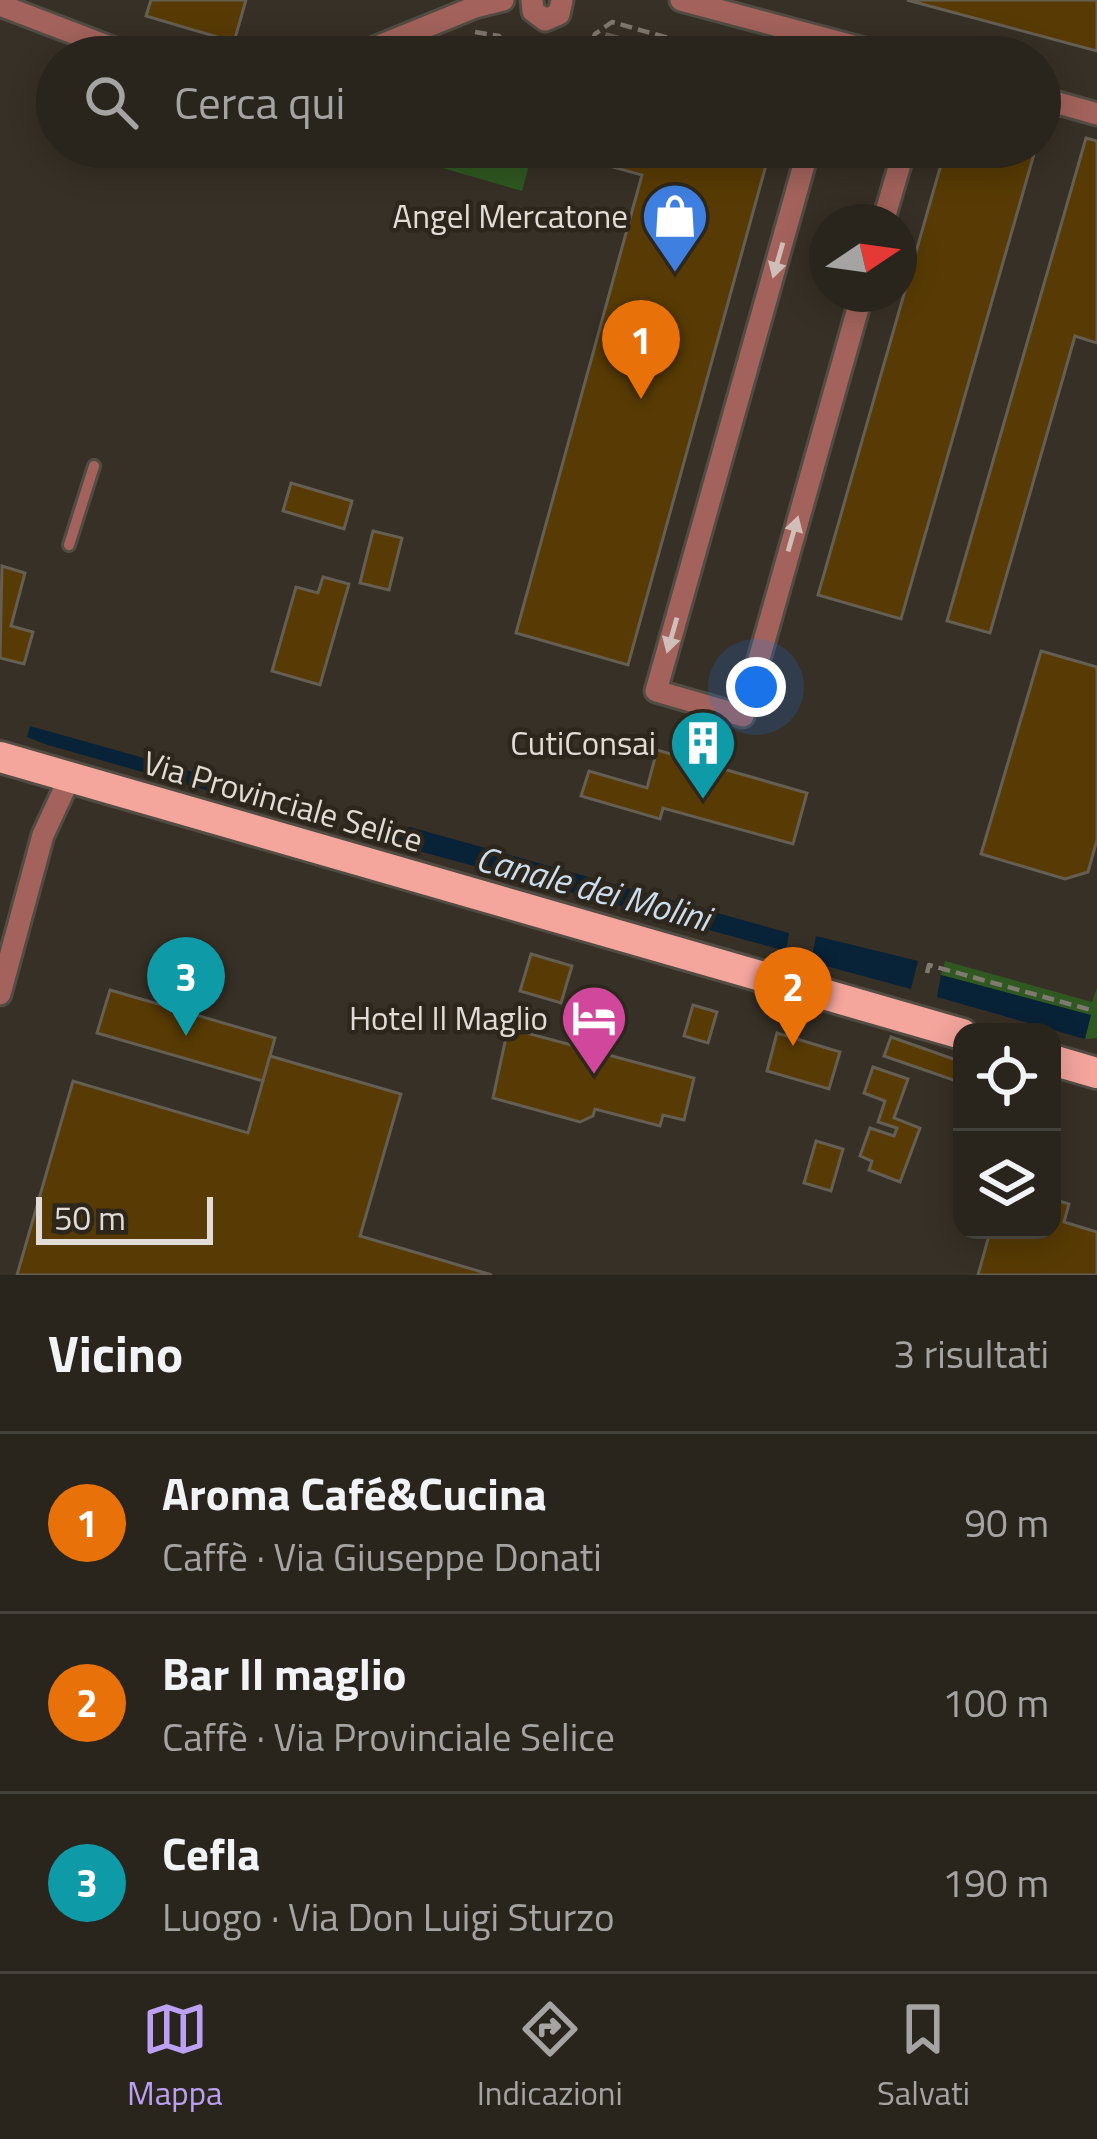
<!DOCTYPE html>
<html lang="it">
<meta charset="utf-8">
<style>
:root{--surface:#29241c;--page:#353029;--text:#f1f3f6;--muted:#a5a4a3;--line:#45413b;--accent:#bca0f2}
body{margin:0;font-family:"Titillium Web",sans-serif;background:var(--page);color:var(--text)}
.controls{position:absolute;right:36px;bottom:36px;display:grid;overflow:hidden;border-radius:24px;box-shadow:0 6px 30px #0003}
.controls button{width:108px;height:108px;display:grid;place-items:center;padding:0;border:0;border-bottom:3px solid var(--line);background:var(--surface);color:var(--text);font:60px sans-serif}
.compass{position:absolute;left:809px;top:204px;width:108px;height:108px;border-radius:50%;background:var(--surface);box-shadow:0 6px 30px #0003;rotate:77deg}
.scale{position:absolute;left:36px;bottom:30px;width:177px;box-sizing:border-box;padding-left:12px;border:6px solid #e1ddd6;border-top:0;font-size:33px;line-height:42px;white-space:nowrap;color:#e1ddd6;-webkit-text-stroke:9px #2d261c;paint-order:stroke}
.you{position:absolute;left:756px;top:687px;width:42px;height:42px;margin:-30px;border:9px solid #fff;border-radius:50%;background:#1a73e8;box-shadow:0 0 0 18px #1a73e833}
.badge{display:grid;place-items:center;width:78px;height:78px;border-radius:50%;background:var(--accent);color:#fff;font-size:39px;font-weight:700}
.pin{position:absolute;translate:-50% -99px;filter:drop-shadow(0 3px 6px #0008)}
.pin::after{content:'';position:absolute;top:63px;width:42px;height:36px;background:inherit;clip-path:polygon(0 0,100% 0,50% 100%)}
.list{margin:0;padding:0;list-style:none}
h2{display:flex;justify-content:space-between;align-items:center;height:156px;margin:0;padding:0 48px;font-size:51px}
h2 small{font-size:39px;font-weight:400;color:var(--muted)}
.list li{display:grid;grid-template-columns:78px 1fr auto;gap:36px;align-items:center;box-sizing:border-box;height:180px;padding:0 48px;border-top:3px solid var(--line)}
.list b{display:block;font-size:45px;white-space:nowrap}
.list p{margin:0;font-size:39px;white-space:nowrap;color:var(--muted)}
.list em{font-size:39px;font-style:normal;color:var(--muted)}
.icon{flex:none;width:66px;height:66px;fill:none;stroke:currentColor;stroke-width:2;stroke-linecap:round;stroke-linejoin:round}
.map{position:relative;flex:none;width:1097px;height:1275px;overflow:hidden}
.search{position:absolute;background:var(--surface);box-shadow:0 6px 30px #0003;left:36px;right:36px;top:36px;height:132px;display:flex;align-items:center;gap:30px;box-sizing:border-box;padding:0 42px;border-radius:66px;color:var(--muted);font-size:45px}
.sheet{height:696px;background:var(--surface)}
nav{display:flex;justify-content:space-around;align-items:center;box-sizing:border-box;height:168px;border-top:3px solid var(--line);background:var(--surface);font-size:33px;color:var(--muted)}
nav a{display:grid;justify-items:center;gap:6px}
nav .on{color:var(--accent)}
.map>svg:first-child{display:block}
.green{fill:#2f5921}
.water{fill:#082237}
.building{fill:#583b04;stroke:#655e53;stroke-width:3}
.lines{fill:none;stroke-linecap:round;stroke-linejoin:round}
.service-casing{stroke:#524c42;stroke-width:16}
.minor-casing{stroke:#524c42;stroke-width:27}
.primary-casing{stroke:#524c42;stroke-width:36}
.path{stroke:#7f7970;stroke-width:4.5;stroke-dasharray:12 6;stroke-linecap:butt}
.service{stroke:#a3635c;stroke-width:10}
.minor{stroke:#a3635c;stroke-width:21}
.primary{stroke:#f4a59c;stroke-width:30}
.oneway{fill:#d2beb8}
.labels{text-anchor:middle;stroke-width:9;stroke-linejoin:round;paint-order:stroke}
.poi-label{font-size:33px;fill:#e1ddd6;stroke:#2d261c;text-anchor:end}
.street-label{font-size:33px;fill:#e1ddd6;stroke:#2d261c}
.water-label{font-size:36px;font-style:italic;fill:#cbdef0;stroke:#2d261c}
</style>
<div class="map">
<svg width="1097" height="1275" viewBox="0 0 1097 1275">
<rect width="100%" height="100%" fill="#373026"/>
<g class="green">
<path d="M370,147h164l-12,44z"/>
<path d="M945,961l147,41 5,-14v50l-12,1 5,-24 -149,-40z"/>
</g>
<g class="water">
<path d="M30,726l245,69 -6,13 -221,-63 -21,-8z"/>
<path d="M410,827l379,106 -3,18 -382,-104 -7,-7 4,-11z"/>
<path d="M816,936l102,25 -7,28 -100,-27z"/>
<path d="M941,975l150,40 -6,24 -148,-42z"/>
</g>
<g class="building">
<path d="M151,0h95l-12,42 -88,-26z"/>
<path d="M907,0h190v51z"/>
<path d="M607,34l83,23h-90z"/>
<path d="M1086,138l11,3v202l-22,-7 -85,297 -43,-12z"/>
<path d="M576,147h195l-143,518 -112,-32 126,-458 -69,-19z"/>
<path d="M946,147h90l-135,472 -83,-24z"/>
<path d="M291,483l61,18 -8,28 -61,-18z"/>
<path d="M373,531l29,7 -13,52 -29,-7z"/>
<path d="M2,566l23,7 -14,53 22,6 -9,32 -24,-6z"/>
<path d="M323,577l26,7 -29,101 -48,-14 24,-84 22,6z"/>
<path d="M1041,651l56,16v173l-9,32 -23,7 -84,-25z"/>
<path d="M657,750l150,43 -14,51 -130,-36 -3,11 -79,-23 8,-25 58,17z"/>
<path d="M531,954l41,12 -11,37 -41,-12z"/>
<path d="M110,990l165,48 -12,43 -166,-48z"/>
<path d="M693,1005l24,7 -9,31 -24,-7z"/>
<path d="M508,1028l186,50 -10,42 -21,-5 -3,11 -65,-17 -2,7 -13,6 -87,-24z"/>
<path d="M777,1033l63,19 -11,37 -62,-18z"/>
<path d="M891,1037l71,25v21l-78,-27z"/>
<path d="M270,1056l131,38 -41,142 132,39h-475l56,-194 175,52z"/>
<path d="M873,1067l35,12 -14,39 26,10 -20,54 -31,-12 3,-9 -12,-5 10,-28 24,8 3,-8 -19,-6 7,-21 -21,-8z"/>
<path d="M816,1141l27,8 -12,42 -27,-8z"/>
<path d="M1052,1199l17,5 -5,18 33,10v43h-119l12,-43 -5,-2h67z"/>
</g>
<g class="lines">
<g class="service-casing">
<path id="service" d="M69,545l25,-79"/>
</g>
<g class="minor-casing">
<g id="minor">
<path d="M532,0l1,11 12,9 14,-6 3,-14"/>
<path d="M681,0l213,57"/>
<path d="M0,5l136,52"/>
<path d="M352,57l123,-50 28,-7"/>
<path d="M1040,98l57,16"/>
<path d="M809,147l-153,544 87,25 119,-422"/>
<path d="M883,222l22,-75"/>
<path d="M0,994l43,-159 27,-58"/>
</g>
</g>
<g class="primary-casing">
<g id="primary">
<path d="M0,757l962,277"/>
<path d="M1052,1060l45,13"/>
</g>
</g>
<g class="path">
<path d="M475,32l24,4 21,21"/>
<path d="M587,57l8,-23 17,-12 124,35"/>
<path d="M927,973l2,-8 162,45"/>
</g>
<use href="#service" class="service"/>
<use href="#minor" class="minor"/>
<use href="#primary" class="primary"/>
</g>
<defs><path id="oneway-solid" d="M-6-.8H1V-3.2L6.5 0L1 3.2V.8H-6Z" transform="scale(3)"/></defs>
<g class="oneway">
<use href="#oneway-solid" transform="translate(778 260) rotate(106)"/>
<use href="#oneway-solid" transform="translate(793 534) rotate(-74)"/>
<use href="#oneway-solid" transform="translate(672 635) rotate(106)"/>
</g>
<defs>
<g id="shop-pin" transform="scale(3.45)"><path d="M0 17L-7.5 6A9.5 9.5 0 1 1 7.5 6Z" fill="#3f7fe0" stroke="#2d261c"/><path d="M-5-2.5h2.3a2.7 3.5 0 0 1 5.4 0H5L5.5 6h-11ZM-1.5-2.5h3a1.5 2.3 0 0 0-3 0Z" fill="#fff"/></g>
<g id="building-pin" transform="scale(3.45)"><path d="M0 17L-7.5 6A9.5 9.5 0 1 1 7.5 6Z" fill="#0f9aa8" stroke="#2d261c"/><path d="M-4-6H4V6H1V3H-1V6H-4ZM-2.5-4.3h1.7v1.8h-1.7ZM.8-4.3h1.7v1.8H.8ZM-2.5-1h1.7V.8h-1.7ZM.8-1h1.7V.8H.8Z" fill="#fff"/></g>
<g id="hotel-pin" transform="scale(3.45)"><path d="M0 17L-7.5 6A9.5 9.5 0 1 1 7.5 6Z" fill="#d1479c" stroke="#2d261c"/><path d="M-6-4.5h1.5V1H6V5H4.5V3h-9V5H-6ZM-4 0a1.8 1.8 0 1 1 3.6 0ZM.5 0V-2.5h3Q6-2.5 6 0Z" fill="#fff"/></g>
</defs>
<g fill-rule="evenodd">
<use href="#shop-pin" x="675" y="216"/>
<use href="#building-pin" x="703" y="743"/>
<use href="#hotel-pin" x="594" y="1018"/>
</g>
<g class="labels">
<g class="poi-label">
<text x="628" y="228">Angel Mercatone</text>
<text x="656" y="755">CutiConsai</text>
<text x="548" y="1030">Hotel Il Maglio</text>
</g>
<g class="street-label">
<text transform="translate(283 801) rotate(16)" y="12">Via Provinciale Selice</text>
</g>
<g class="water-label">
<text transform="translate(593 888) rotate(15)" y="13">Canale dei Molini</text>
</g>
</g>
</svg>
<div class="controls">
<button><svg class="icon" aria-label="locate" viewBox="0 0 24 24"><circle cx="12" cy="12" r="6"/><path d="M12 2v4M12 18v4M2 12h4M18 12h4"/></svg></button>
<button><svg class="icon" aria-label="layers" viewBox="0 0 24 24"><path d="M12 4l9 5-9 5-9-5zM3 14l9 5 9-5"/></svg></button>
</div>
<svg class="compass" viewBox="-18 -18 36 36"><path d="M0-13l5 13h-10z" fill="#e53935"/><path d="M0 13l5-13h-10z" fill="#a5a4a3"/></svg>
<div class="scale">50 m</div>
<div class="you"></div>
<div class="pin badge" style="left:641px;top:399px;background:#e8710a">1</div>
<div class="pin badge" style="left:793px;top:1046px;background:#e8710a">2</div>
<div class="pin badge" style="left:186px;top:1036px;background:#0f9aa8">3</div>
<div class="search"><svg class="icon" aria-label="search" viewBox="0 0 24 24"><circle cx="10" cy="10" r="6"/><path d="M15 15l6 6"/></svg>Cerca qui</div>
</div>
<section class="sheet">
<h2>Vicino<small>3 risultati</small></h2>
<ul class="list">
<li><span class="badge" style="background:#e8710a">1</span><div><b>Aroma Café&amp;Cucina</b><p>Caffè · Via Giuseppe Donati</p></div><em>90 m</em></li>
<li><span class="badge" style="background:#e8710a">2</span><div><b>Bar Il maglio</b><p>Caffè · Via Provinciale Selice</p></div><em>100 m</em></li>
<li><span class="badge" style="background:#0f9aa8">3</span><div><b>Cefla</b><p>Luogo · Via Don Luigi Sturzo</p></div><em>190 m</em></li>
</ul>
</section>
<nav>
<a class="on"><svg class="icon" aria-label="map" viewBox="0 0 24 24"><path d="M3 6l6-2 6 2 6-2v14l-6 2-6-2-6 2zM9 4v14M15 6v14"/></svg>Mappa</a>
<a><svg class="icon" aria-label="directions" viewBox="0 0 24 24"><path d="M12 3l9 9-9 9-9-9zM9 14v-3h6M13 9l2 2-2 2"/></svg>Indicazioni</a>
<a><svg class="icon" aria-label="saved" viewBox="0 0 24 24"><path d="M7 4h10v16l-5-4-5 4z"/></svg>Salvati</a>
</nav>
